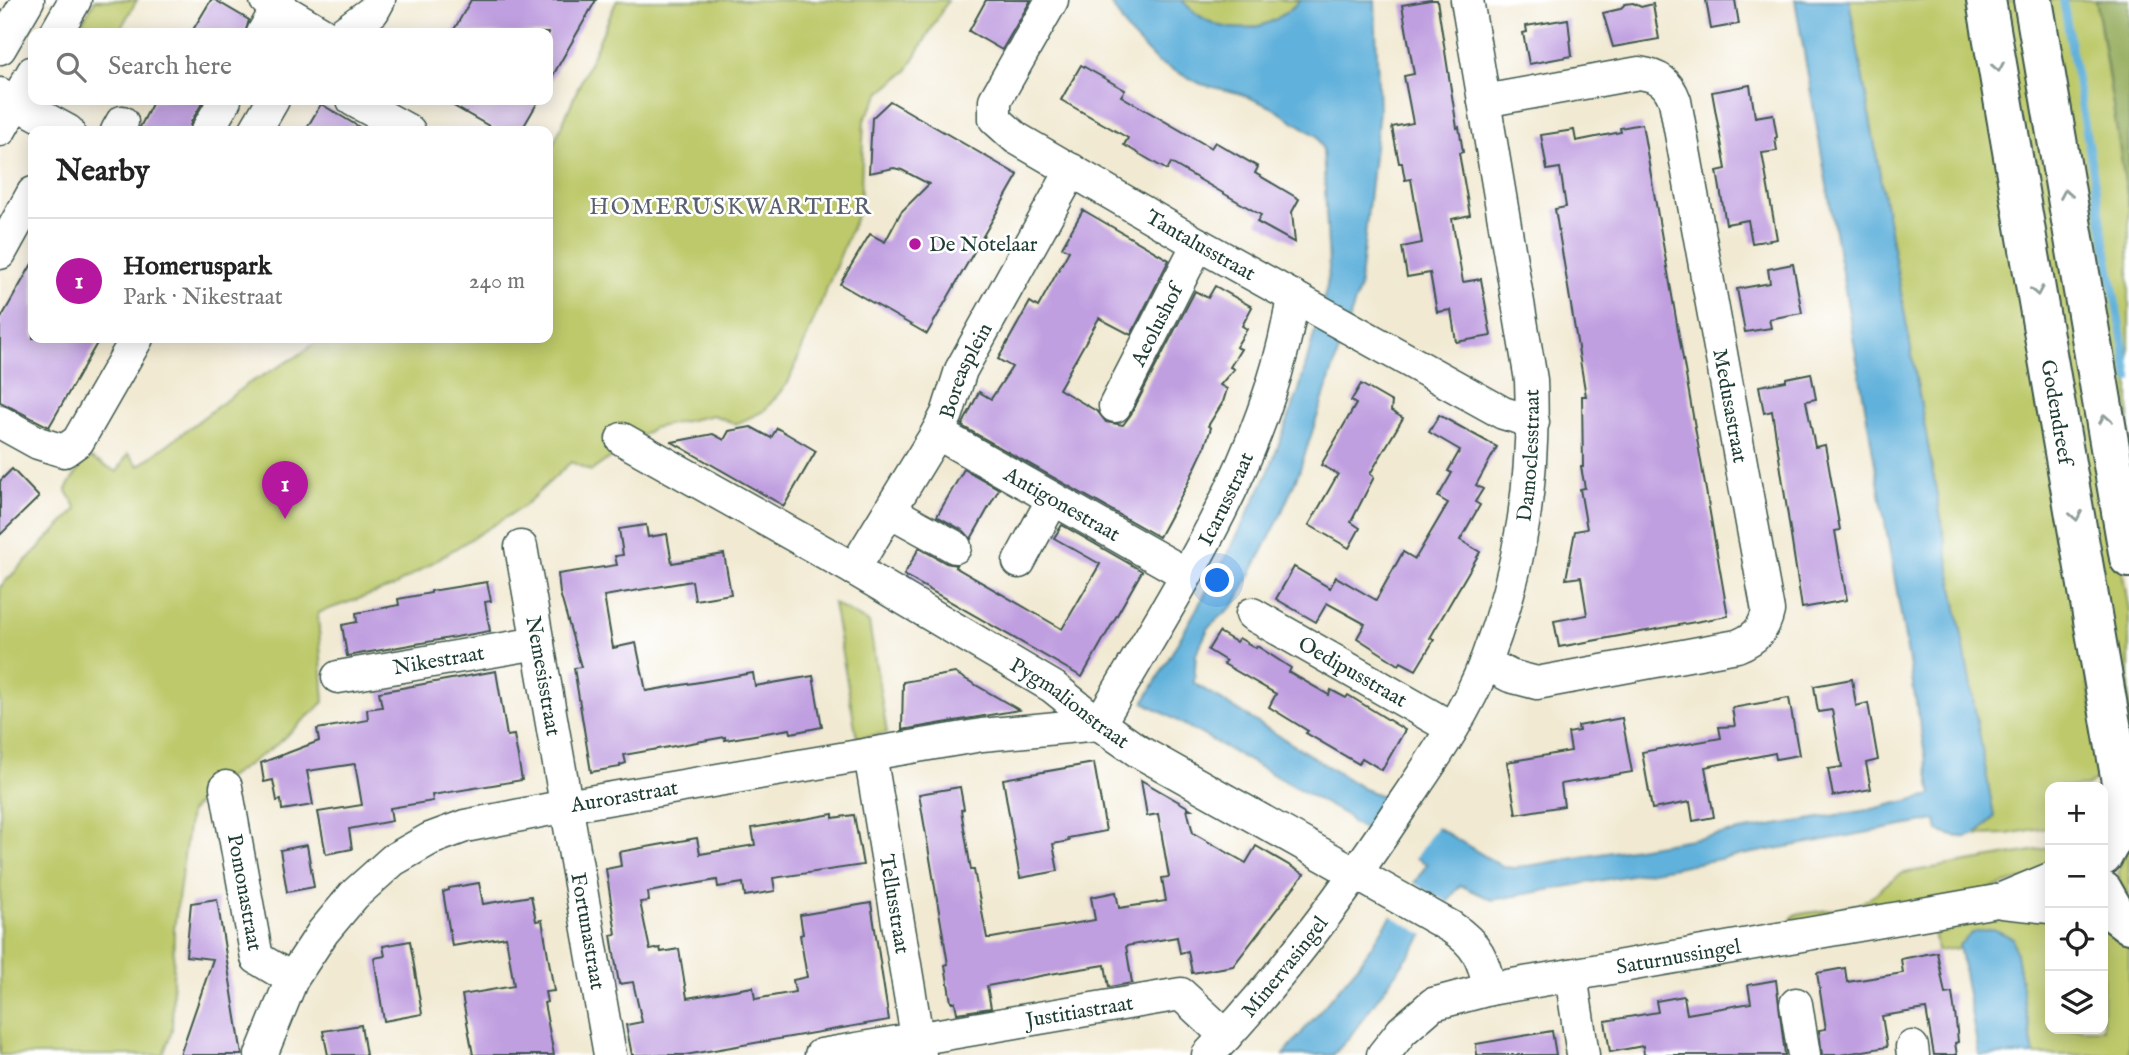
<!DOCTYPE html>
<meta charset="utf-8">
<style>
:root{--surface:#fff;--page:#f6f6f6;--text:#222;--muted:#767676;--line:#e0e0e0;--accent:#b5179e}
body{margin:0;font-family:"IM FELL English",serif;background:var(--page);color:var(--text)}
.controls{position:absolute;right:21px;bottom:21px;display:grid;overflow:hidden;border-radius:14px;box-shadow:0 4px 18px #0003}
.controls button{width:63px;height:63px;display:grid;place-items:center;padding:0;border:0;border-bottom:2px solid var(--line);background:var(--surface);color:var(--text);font:35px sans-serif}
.you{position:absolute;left:1218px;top:581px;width:24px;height:24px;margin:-18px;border:5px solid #fff;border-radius:50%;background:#1a73e8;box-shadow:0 0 0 10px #1a73e833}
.badge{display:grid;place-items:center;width:46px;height:46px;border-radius:50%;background:var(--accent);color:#fff;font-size:23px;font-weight:700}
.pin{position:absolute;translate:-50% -58px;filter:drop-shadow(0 2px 4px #0008)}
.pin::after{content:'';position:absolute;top:37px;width:24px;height:21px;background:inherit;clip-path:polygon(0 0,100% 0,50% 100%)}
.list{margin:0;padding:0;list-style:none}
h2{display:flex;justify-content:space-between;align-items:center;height:91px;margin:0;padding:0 28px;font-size:30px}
h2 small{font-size:23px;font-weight:400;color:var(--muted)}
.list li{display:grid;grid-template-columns:46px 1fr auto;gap:21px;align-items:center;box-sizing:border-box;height:126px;padding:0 28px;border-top:2px solid var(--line)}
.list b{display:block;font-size:26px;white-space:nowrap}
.list p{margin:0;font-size:23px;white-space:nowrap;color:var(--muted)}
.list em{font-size:23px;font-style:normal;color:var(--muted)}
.icon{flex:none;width:38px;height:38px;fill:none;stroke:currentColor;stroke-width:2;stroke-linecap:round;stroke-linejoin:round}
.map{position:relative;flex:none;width:2129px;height:1055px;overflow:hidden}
.search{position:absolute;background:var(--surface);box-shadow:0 4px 18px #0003;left:28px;top:28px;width:525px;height:77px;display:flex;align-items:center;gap:18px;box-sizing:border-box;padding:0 24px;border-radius:14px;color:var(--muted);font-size:26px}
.panel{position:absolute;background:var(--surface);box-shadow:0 4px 18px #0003;left:28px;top:126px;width:525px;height:217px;border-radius:14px}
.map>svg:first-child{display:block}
.green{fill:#bdc96a;stroke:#6e834f;stroke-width:2}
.forest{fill:#96ad5e;stroke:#5a7549;stroke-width:2}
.water{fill:#61b1db;stroke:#407788;stroke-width:2}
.pier{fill:#f1e9d1}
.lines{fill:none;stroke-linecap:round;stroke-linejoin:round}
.stream{stroke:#61b1db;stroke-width:8}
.building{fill:#c09fe0}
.minor-casing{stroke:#3e574c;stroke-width:35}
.major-casing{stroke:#3e574c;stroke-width:42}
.minor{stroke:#fff;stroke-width:32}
.major{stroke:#fff;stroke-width:38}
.oneway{stroke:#8f9e9a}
.poi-dot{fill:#b5179e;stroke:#fff;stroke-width:2.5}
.labels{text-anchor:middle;stroke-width:5;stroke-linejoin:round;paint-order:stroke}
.poi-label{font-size:21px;fill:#1f3d34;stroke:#fff;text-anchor:start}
.street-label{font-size:21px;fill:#1f3d34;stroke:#fff}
.neighbourhood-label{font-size:23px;letter-spacing:2px;fill:#575f70;stroke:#fff}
</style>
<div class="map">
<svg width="2129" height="1055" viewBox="0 0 2129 1055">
<rect width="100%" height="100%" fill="#fff"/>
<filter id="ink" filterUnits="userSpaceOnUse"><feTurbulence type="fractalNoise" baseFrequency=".0143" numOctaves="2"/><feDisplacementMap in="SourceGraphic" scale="14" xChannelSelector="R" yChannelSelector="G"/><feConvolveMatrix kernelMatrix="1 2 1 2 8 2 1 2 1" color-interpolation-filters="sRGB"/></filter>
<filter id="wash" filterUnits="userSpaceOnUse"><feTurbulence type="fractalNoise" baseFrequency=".00686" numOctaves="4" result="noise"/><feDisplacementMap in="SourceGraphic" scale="28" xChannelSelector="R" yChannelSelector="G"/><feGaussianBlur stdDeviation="1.57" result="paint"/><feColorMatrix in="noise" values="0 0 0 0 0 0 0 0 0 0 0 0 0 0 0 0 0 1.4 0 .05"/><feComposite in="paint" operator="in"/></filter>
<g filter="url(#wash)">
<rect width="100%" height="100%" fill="#f1e9d1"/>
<g class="green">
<path d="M95,0h42l-19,33h-42z"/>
<path d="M617,0h331l-41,71 -26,21 -17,28 -4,87 -72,176 -24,28 -28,13 -23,-9 -60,13 -62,43 -20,-9 -47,44 -131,81 -73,25 -2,3 6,87 -48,43 -68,47 -18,20 -16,117 -2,102 -9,24h-163v-468l77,-78 -11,-20 21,-33 30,16 11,-18 11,12 107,-81 50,-28 26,-19h226v-182z"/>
<path d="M1182,0h118c-35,37 -84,39 -118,0z"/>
<path d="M1849,0h128l126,774 -17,13h-36v38l-3,2 -40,7 -29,1 16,-18z"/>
<path d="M1992,0h31l106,610v147z"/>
<path d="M2037,0h59l33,208v318z"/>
<path d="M833,603l36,20 18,110 -30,5z"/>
<path d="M2129,845v56c-15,-25 -13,-31 0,-56z"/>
<path d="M2050,848v24l-89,24 -172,27 5,-8c21,-4 56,-5 74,-16 13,-8 21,-20 35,-26z"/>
<path d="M2050,913v116h53v-111l26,21v116h-95l-21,-117c-24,-10 -34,-11 -54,7l1,3 -23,3 -4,-28z"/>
</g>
<path class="forest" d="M2096,0h33v208l-28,-181z"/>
<g class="water">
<path d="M1109,0h73c34,39 83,37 118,0h75l4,111 -20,179 -60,182 -21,49 -43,83 -26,23 -13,27 -2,29 170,106 26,10 113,68 12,1 353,-58 64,-15 -137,-795h54l145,817c-21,22 -26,25 -56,14l-2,-11 -444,80 -32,-15 -112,154 -15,16h-50l74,-88 70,-103 -74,-41 -6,-7 -203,-114 87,-154 37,-75 31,-83 28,-104 2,-18 -6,-118 -6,-14 -46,-29 -30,-13 -40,-10 -44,-22 -29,-30z"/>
<path d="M1993,929l20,9 21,117h-55l-20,-110 13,-12z"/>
</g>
<g class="pier">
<path d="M1393,796l46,27 -25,37 -46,-26z"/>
<path d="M1412,882l38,22 -24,32 -36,-21z"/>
</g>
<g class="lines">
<path class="stream" d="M2063,0l66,378"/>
</g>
<g id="blocks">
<g class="building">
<path d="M211,0h4l34,20 -4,13h-54z"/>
<path d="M471,0h125l-48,84v-51h-96z"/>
<path d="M986,0h45l-29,50 -33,-19z"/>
<path d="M1430,0h7l20,128 2,-1 4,25 -4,1 11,62 -18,4 11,63 18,-3 10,57 -35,6 -5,-32 -14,2 -7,-39 -23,4 -5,-30 20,-4 -11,-64 -6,1 -3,-17h-3l-7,-36 21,-4 -9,-47 10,-2 -12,-69z"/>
<path d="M1706,0h29l4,24 -28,5z"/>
<path d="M1633,3l8,4 12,-3 6,35 -46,8 -10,-34 17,-4 5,-5z"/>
<path d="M1568,19l4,37 -43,8 -6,-31 4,-1 -1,-6z"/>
<path d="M1081,65l44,25 -4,6 90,52 4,-6 43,25 -3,6 44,26 -7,13 3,31 -38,-21 4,-7 -90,-52 -4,7 -43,-25 4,-7 -67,-38z"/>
<path d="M1750,85l5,32 18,-3 4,23 -2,1 2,13 -15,2 15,86 -25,4 -4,-23 -22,4 -9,-53 9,-2 -14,-77z"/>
<path d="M154,100h50l-13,22 -2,9h-51z"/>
<path d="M443,100h96l-18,31h-23z"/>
<path d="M890,101l128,74 -91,159 -87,-50 30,-50 15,8 16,-30 28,-28 -27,-14 -8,-2 -25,5 3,-55z"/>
<path d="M321,104l45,27h-61z"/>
<path d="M1642,124l86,492 -169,31 -5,-26 33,-6 -6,-38 -15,2 9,-48 12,-2 -7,-40 5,-1 -4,-21h2l-1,-71h4l-31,-187 11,-2 -6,-39 -13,2 -6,-35 33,-5 2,11 45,-9 -1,-4z"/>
<path d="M1083,210l86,50 -38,75 -32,-17 -40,71 39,23 8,10 17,3 8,-11 64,-123 13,7 7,-12 37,21 -10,19 5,3 -11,18 5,2 -11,18 4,2 -14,16 7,4 -4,13 -15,24 3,2 -7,21 -18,38 -27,50 -197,-111 17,-34 12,7 21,-32 -14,-8 32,-57 8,5 31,-56 -7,-4z"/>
<path d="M33,262v76h67l-51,89 -49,-25v-82z"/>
<path d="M1793,264l9,49 -33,6 2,9 -26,4 -8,-43 33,-6 -2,-14z"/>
<path d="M1811,373l5,26 -10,2 9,46 10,-2 15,85 -5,1 12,69 -45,8 -30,-197 -8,2 -5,-27 27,-5v-3z"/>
<path d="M1361,384l31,18 -1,9 12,7 -33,56 4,3 -23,45 9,6 -11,20 -40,-23 29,-51 -17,-9 35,-61 -5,-3z"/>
<path d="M1439,415l58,32 -21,38 7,4 -8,13 5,3 -20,35 20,12 -50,86 4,2 -18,30 -15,-8 -2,3 -42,-27 8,-14 -38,-21 -11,19 -40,-23 18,-32 36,21 6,-11 40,23 27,-48 12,7 33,-56 -10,-6 14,-24 -4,-2 12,-21 -31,-18z"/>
<path d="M751,427l20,11 6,-10 39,23 -32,55 -112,-64 41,-8 11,6 5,-9z"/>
<path d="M12,469l27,28 -39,38v-54z"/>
<path d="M964,469l35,20 -28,50 -7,-8 -27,-15z"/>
<path d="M646,525l2,12 19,-3 5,29 52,-9 7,40 -36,6 -3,-19 -88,15 9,52 23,-5 10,48 107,-18 2,13 58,-10 9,51 -31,6 -1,-4 -65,11v-3l-101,18 2,8 -6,2v2l-29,5 -17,-104 7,-1 -21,-74 -2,-19 59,-9 -2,-9 8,-1 -4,-26z"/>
<path d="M1062,525l80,46 -60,106 -178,-102 15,-27 27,15 10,2 -1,2 107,62 38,-65 -46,-26z"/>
<path d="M487,582l4,19 -6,1 5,29 -143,25 -5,-31 15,-3 -1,-9 43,-8 -1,-6 33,-6v-2z"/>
<path d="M1219,632l17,10 3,-4 17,10 1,-2 34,22 -2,4 40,23 2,-5 15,8 2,-3 57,35 -23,40 -20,-12 -3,6 -53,-31 2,-2 -39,-24 7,-13 -52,-30 2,-3 -18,-11z"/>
<path d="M496,671l11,65 7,-1 8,45 -90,15 1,6 -43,7 2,13 -43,8 3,20 -26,5 -8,-42 44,-7 -7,-41 -48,7 6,34 -31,5 -1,-10 -4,1 -4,-21 -9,2 -3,-19 58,-22 -2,-12 51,-9 -1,-11 15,-2 -3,-15z"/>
<path d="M955,673l64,37 -117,20 1,-48z"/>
<path d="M1852,679l4,27 12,-3 10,57 -12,3 5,26 -38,7 -5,-27 14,-2 -10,-57 -14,2 -4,-26z"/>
<path d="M1789,698l10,57 -23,4 -1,-6 -70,14 9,50 -21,4 -3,-19 -38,7 -10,-57 79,-14 -2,-11 16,-1 -3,-18z"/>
<path d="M1622,718l10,54 -71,12 3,22 -48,8 -9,-52 64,-11 -3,-18 11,-2 -1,-5z"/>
<path d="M1094,763l12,68 -38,7 1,3 -16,3 5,27 -38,7 -17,-99z"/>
<path d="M1141,780l50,29h-4l6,24 53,30 10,-17 48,28 -71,92 -41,7 -4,-22 -8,2 -3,-16 -51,9 6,37 -23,4 -4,-22 -49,8 -69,13 4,22 -34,5 -2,-11h-4l-6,-37 3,-1 -29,-170 41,-7 4,22 -3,1 10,60h3l13,68h5l103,-18 -4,-23 25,-5 3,16 47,-7 -4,-23 7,-1 -11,-63 -11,2z"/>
<path d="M833,814v4l21,-3 9,50 -90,13 2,13 -30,5 -2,-13 -25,4 -1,-7 -69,12 1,9 -9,1 10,48 10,-2 1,4 18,-3 8,49 66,-11 2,12 40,-7 -2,-12 14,-3 -7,-42 3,-1 -3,-19 71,-12 18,117 -204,35h-53l-6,-30 16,-3 -9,-40 -14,2 -8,-49 5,-1 -10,-65 15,-3 -2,-14 78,-14 3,16 55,-9 -3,-17z"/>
<path d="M307,845l7,42 -27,5 -7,-42z"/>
<path d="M479,883l4,21 48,-8 5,25 6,-1 12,71 -9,1 2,10 -3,1 10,52h-81l-11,-60 52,-9 -8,-49 -54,9 -9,-54 6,-2v-2z"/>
<path d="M217,899l25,156h-62l33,-96 -27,-3 5,-53z"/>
<path d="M410,941l12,73 -38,7 -10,-63 11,-2 -2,-10z"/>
<path d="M1937,952l8,42 7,-1 4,28 2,21 -3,1 2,12h-23l-8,-46 -44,7 5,31 -47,8h-18l-3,-25 7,-1 -9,-56 28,-5 2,14 56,-9 -2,-14z"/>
<path d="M1776,980l9,75h-141l-1,-9 -33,6 -5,-31 53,-9 -2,-11 28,-5 3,18 64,-11 -3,-18z"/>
<path d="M361,1025l5,30h-38l-5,-24z"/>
<path d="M1552,1031l4,24h-79l-1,-11z"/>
</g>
</g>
</g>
<g filter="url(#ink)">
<use href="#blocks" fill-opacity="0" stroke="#3e574c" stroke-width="2"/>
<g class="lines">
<g class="minor-casing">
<g id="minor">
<path d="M266,0l56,33"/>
<path id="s1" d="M1052,0l-57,100v19l21,19 182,106 305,169 30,9"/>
<path d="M56,33l19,-33"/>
<path d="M263,33l15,-26"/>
<path d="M343,33l30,-22 6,-11"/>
<path d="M0,48l28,-48"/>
<path d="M0,94l68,37"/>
<path d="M353,100l56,31"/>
<path id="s2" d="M1484,101l155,-28c20,3 29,9 36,28l93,510c-4,19 -13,28 -31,35l-200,37 -27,-7 -25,-13"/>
<path d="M0,130l33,-58"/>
<path d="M117,131l5,-9"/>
<path d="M207,131l18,-31"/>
<path d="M255,131l18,-31"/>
<path d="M0,253l33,-60"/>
<path id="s3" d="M1115,406l83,-162"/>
<path d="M0,422l38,21 26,8 14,-10 59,-103"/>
<path id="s4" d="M937,433l249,141"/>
<path id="s5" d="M622,439l232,130 199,118 46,37 39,27 313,176c27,18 32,32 39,62"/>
<path d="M890,511l65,36"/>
<path id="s6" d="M521,547l89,508"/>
<path d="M1019,562l34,-63"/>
<path id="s7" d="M854,569l83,-136 10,-19 14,-44 111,-200"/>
<path id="s8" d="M1252,614l200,114"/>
<path id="s9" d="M338,677l200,-34"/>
<path id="s10" d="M870,754l50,301"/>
<path id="s11" d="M226,787l31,171 35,21"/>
<path d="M2002,902l48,5"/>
<path d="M1571,975l12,80"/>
<path d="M1796,1004l8,51"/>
<path d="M1912,1047l1,8"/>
<path id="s12" d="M261,1055l31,-76 31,-47 31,-37 39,-35 37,-21 35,-13 101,-20 304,-52 112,-19 117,-11c78,-134 171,-271 194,-428"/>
<path id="s13" d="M821,1055l360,-61 45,42"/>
<path id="s14" d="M1208,1055c73,-76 137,-163 195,-251 30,-44 64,-93 83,-143 35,-92 49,-182 45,-281l-64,-380"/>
<path id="s15" d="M1383,1055l19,-24 31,-27 57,-15 507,-88 53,-22"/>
</g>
</g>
<g class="major-casing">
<g id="major">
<path id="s16" d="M1986,0l135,782 3,43"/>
<path d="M2033,0l96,558"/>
<path d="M2103,856l13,-24 13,-10"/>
<path d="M2103,891l13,23 13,10"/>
</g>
</g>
<use href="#minor" class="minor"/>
<use href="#major" class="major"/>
</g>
<defs><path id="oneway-chevron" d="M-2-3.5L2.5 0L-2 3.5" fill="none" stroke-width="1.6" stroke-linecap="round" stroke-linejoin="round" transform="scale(1.75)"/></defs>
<g class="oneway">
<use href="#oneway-chevron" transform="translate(1998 67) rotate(80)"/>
<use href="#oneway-chevron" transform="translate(2066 194) rotate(-100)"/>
<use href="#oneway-chevron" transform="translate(2037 291) rotate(80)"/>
<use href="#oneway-chevron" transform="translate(2105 419) rotate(-100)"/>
<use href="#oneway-chevron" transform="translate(2076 516) rotate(80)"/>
</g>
</g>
<circle class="poi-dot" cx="915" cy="244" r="7"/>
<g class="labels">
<g class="poi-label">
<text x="929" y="251">De Notelaar</text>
</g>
<g class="street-label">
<text dy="7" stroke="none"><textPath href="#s1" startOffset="376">Tantalusstraat</textPath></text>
<text dy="7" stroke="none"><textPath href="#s3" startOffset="91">Aeolushof</textPath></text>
<text dy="7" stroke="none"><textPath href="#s7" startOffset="228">Boreasplein</textPath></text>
<text dy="7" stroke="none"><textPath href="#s2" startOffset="516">Medusastraat</textPath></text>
<text dy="7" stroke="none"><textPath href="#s16" startOffset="418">Godendreef</textPath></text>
<text dy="7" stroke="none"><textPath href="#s14" startOffset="695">Damoclesstraat</textPath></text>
<text dy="7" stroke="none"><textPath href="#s12" startOffset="1220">Icarusstraat</textPath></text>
<text dy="7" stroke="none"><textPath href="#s4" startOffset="144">Antigonestraat</textPath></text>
<text dy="7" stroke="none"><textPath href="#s9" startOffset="102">Nikestraat</textPath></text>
<text dy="7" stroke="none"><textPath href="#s8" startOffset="116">Oedipusstraat</textPath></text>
<text dy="7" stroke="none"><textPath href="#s6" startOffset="131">Nemesisstraat</textPath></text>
<text dy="7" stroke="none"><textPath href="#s5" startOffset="520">Pygmalionstraat</textPath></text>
<text dy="7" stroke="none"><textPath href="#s12" startOffset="481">Aurorastraat</textPath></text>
<text dy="7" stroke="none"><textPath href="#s11" startOffset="107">Pomonastraat</textPath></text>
<text dy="7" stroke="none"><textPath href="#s10" startOffset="152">Tellusstraat</textPath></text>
<text dy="7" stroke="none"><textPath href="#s6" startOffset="390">Fortunastraat</textPath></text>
<text dy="7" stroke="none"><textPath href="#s15" startOffset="322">Saturnussingel</textPath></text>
<text dy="7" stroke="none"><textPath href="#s14" startOffset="117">Minervasingel</textPath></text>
<text dy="7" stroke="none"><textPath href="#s13" startOffset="262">Justitiastraat</textPath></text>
</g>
<g class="neighbourhood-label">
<text x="731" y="214">HOMERUSKWARTIER</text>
</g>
</g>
</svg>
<div class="controls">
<button>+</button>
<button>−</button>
<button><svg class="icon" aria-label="locate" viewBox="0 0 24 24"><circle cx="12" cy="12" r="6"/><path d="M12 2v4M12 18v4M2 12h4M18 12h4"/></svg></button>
<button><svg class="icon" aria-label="layers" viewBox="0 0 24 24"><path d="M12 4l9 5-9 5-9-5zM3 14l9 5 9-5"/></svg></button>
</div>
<div class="you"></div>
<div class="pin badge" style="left:285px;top:519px">1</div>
<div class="search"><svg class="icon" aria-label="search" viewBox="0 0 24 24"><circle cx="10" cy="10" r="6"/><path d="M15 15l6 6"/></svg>Search here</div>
<section class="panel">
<h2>Nearby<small></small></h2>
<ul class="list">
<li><span class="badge">1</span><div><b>Homeruspark</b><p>Park · Nikestraat</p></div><em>240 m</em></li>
</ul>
</section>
</div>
